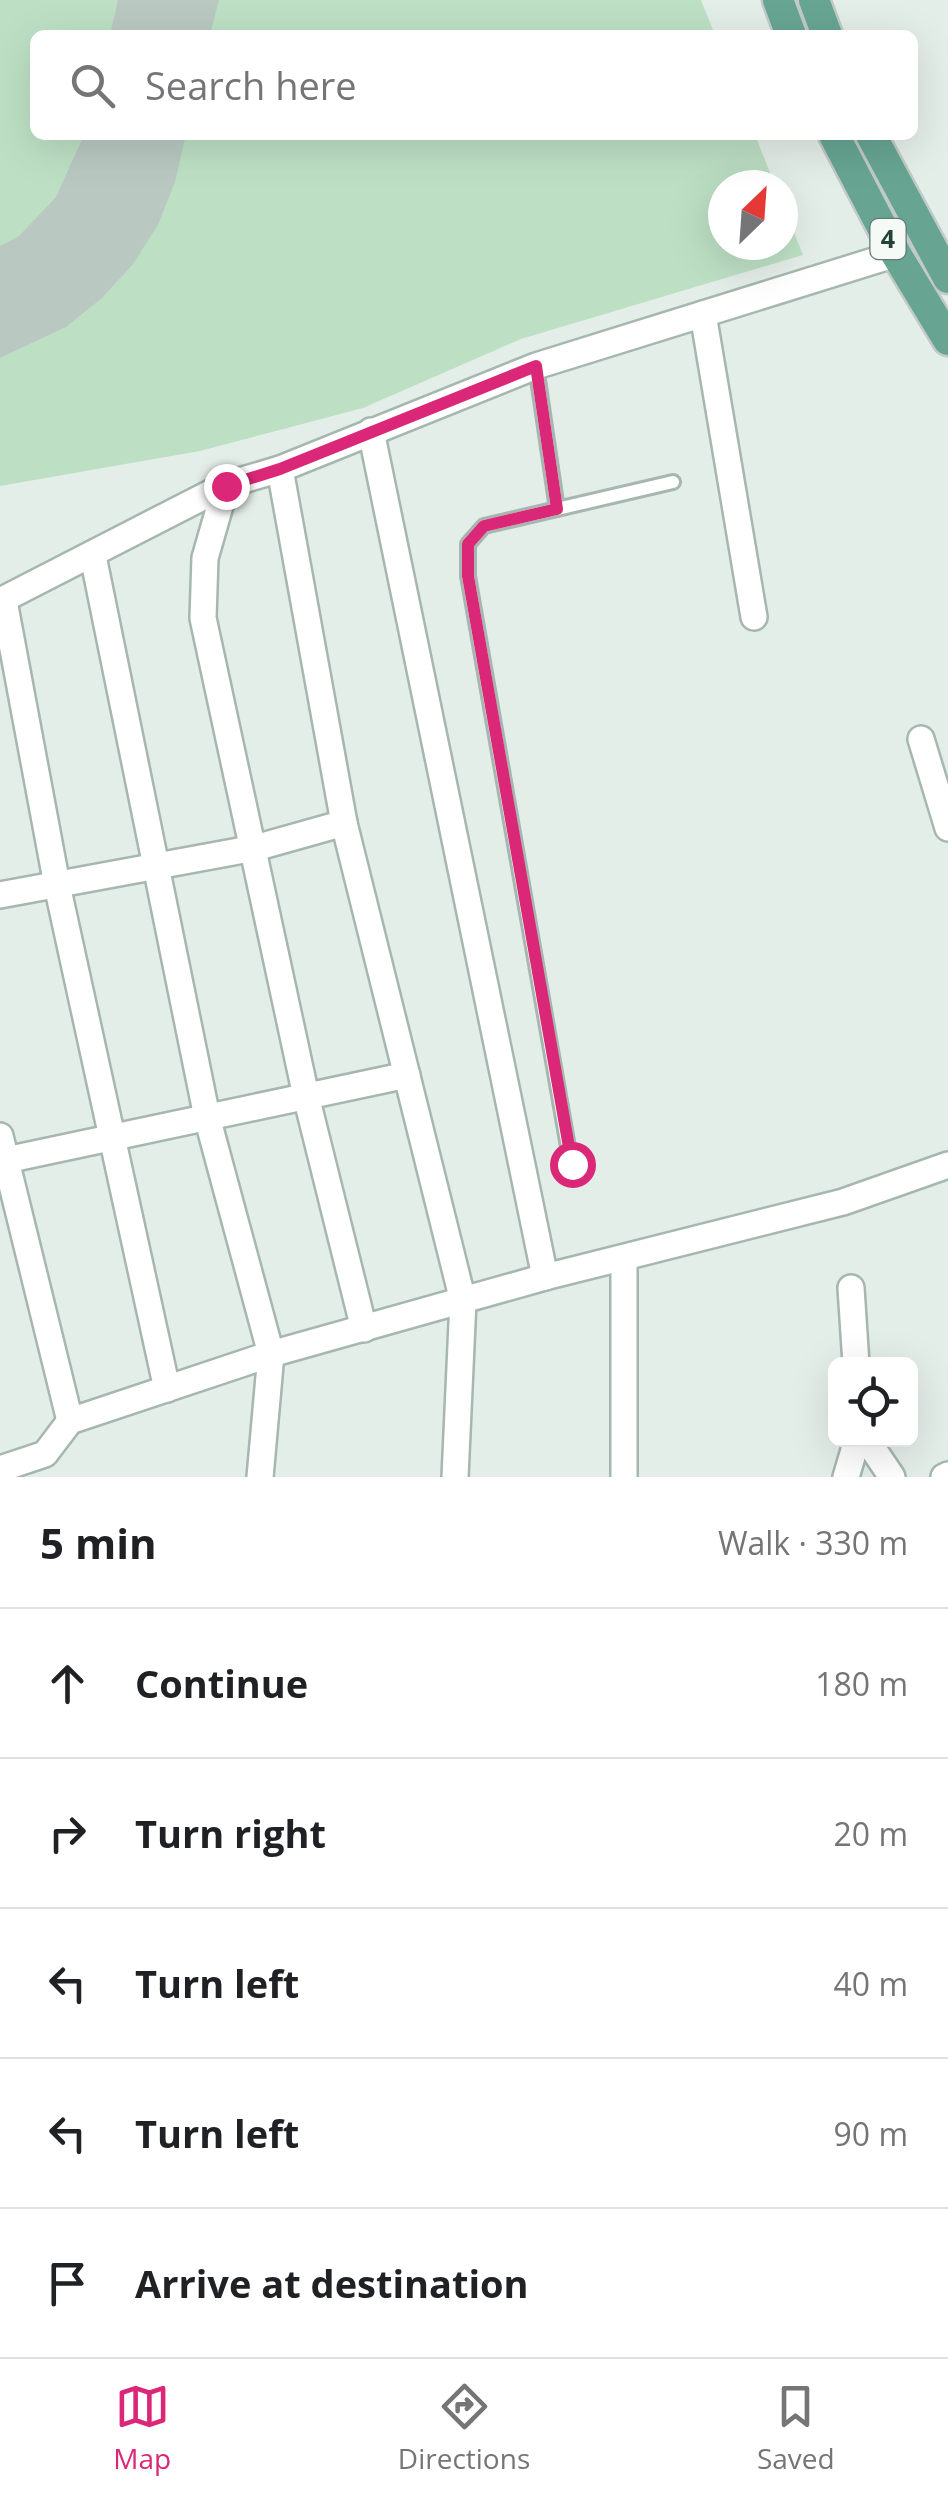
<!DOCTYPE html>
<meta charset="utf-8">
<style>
:root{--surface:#fff;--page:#f6f6f6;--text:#202124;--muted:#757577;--line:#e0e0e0;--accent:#db2777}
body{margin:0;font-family:"Open Sans",sans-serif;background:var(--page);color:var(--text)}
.controls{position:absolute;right:30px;bottom:30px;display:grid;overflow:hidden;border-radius:15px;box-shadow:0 10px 40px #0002}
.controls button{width:90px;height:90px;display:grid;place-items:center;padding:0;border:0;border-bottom:2px solid var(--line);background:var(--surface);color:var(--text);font:50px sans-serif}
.compass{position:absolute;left:708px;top:170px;width:90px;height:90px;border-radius:50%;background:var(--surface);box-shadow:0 10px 40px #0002;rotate:25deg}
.stop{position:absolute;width:30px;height:30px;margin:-22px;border:8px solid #db2777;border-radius:50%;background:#fff}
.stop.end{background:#db2777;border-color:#fff;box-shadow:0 2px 10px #0008}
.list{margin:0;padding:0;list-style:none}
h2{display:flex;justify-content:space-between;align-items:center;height:130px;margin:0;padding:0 40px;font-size:42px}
h2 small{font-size:32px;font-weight:400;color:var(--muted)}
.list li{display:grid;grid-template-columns:65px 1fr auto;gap:30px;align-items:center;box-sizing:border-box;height:150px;padding:0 40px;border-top:2px solid var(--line)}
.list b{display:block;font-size:38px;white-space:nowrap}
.list em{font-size:32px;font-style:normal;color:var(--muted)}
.icon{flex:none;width:55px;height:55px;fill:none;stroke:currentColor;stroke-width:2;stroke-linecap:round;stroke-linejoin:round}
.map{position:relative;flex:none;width:948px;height:1477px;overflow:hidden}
.search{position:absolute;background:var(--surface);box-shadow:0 10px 40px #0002;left:30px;right:30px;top:30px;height:110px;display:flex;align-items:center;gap:25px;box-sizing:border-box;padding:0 35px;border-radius:15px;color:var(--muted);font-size:38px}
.sheet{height:880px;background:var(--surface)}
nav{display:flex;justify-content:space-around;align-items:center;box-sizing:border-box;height:140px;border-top:2px solid var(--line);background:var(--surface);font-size:28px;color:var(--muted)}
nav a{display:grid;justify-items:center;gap:5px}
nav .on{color:var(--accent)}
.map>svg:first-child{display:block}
.green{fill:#bde0c4}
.building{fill:#b9c9c2}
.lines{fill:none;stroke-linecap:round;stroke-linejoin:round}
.lane-casing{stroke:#a6b7b0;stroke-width:18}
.street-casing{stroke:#a6b7b0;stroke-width:30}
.primary-casing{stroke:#c1cac7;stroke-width:35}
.lane{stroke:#fff;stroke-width:12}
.street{stroke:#fff;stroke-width:25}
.primary{stroke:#67a592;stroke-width:30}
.route{stroke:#db2777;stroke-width:12}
.labels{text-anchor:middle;stroke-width:8;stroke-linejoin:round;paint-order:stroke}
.shield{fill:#f5faf7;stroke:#627871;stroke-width:2.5}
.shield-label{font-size:25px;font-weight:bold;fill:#234137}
</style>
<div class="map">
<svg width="948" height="1477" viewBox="0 0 948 1477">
<rect width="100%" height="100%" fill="#e4eee9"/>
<path class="green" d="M0,0h701l14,35h-680v100h720l20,50h-52v60h60v-40l20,50 -282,84 -158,69 -163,43 -200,35z"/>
<g class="building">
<path d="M118,0h101l-9,35h-100z"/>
<path d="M84,135h102l-11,47 -17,43 -25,39 -31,34 -36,29 -66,31v-112l19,-10 37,-39z"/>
</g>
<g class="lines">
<g class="lane-casing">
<g id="lane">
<path d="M536,366l21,143"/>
<path d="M571,1164l-103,-588v-32l16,-18 189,-44"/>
</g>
</g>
<g class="street-casing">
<g id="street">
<path d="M703,314l51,303"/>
<path d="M371,431l174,846"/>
<path d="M280,469l64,354 119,478 -8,176"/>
<path d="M226,485l-21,73 -2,60 103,478 58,233"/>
<path d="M93,556l114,561 64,237 -11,123"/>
<path d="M0,601l226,-116 54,-16 256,-103 360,-112"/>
<path d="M4,601l53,284 110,504"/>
<path d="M921,739l27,89"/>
<path d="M0,895l255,-47 89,-25"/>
<path d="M0,1136l70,285"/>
<path d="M6,1160l401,-85"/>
<path d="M851,1288l5,76"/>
<path d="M867,1440l25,37"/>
<path d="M0,1469l45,-15 25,-33 201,-67 274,-77 298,-75 105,-37"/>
<path d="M624,1477v-219"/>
<path d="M846,1477l11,-37"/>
<path d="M944,1477l4,-2"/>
</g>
</g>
<g class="primary-casing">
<g id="primary">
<path d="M778,0l13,35"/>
<path d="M814,0l13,35"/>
<path d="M834,135l62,119 52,86"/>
<path d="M871,135l77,143"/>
</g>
</g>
<use href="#lane" class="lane"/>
<use href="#street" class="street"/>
<use href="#primary" class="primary"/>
</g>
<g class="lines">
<path class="route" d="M226,486l54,-17 256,-103 21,143 -73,17 -16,18v32l104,588"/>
</g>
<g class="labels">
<rect class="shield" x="870.5" y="219" width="35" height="40" rx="8"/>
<g class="shield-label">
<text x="888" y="248">4</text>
</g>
</g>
</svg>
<div class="controls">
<button><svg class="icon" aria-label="locate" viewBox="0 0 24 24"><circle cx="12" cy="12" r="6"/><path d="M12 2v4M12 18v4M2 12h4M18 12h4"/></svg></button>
</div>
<svg class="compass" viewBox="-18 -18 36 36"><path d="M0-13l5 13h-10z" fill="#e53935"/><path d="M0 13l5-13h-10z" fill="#757577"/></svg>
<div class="stop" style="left:572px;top:1164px"></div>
<div class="stop end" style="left:226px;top:486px"></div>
<div class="search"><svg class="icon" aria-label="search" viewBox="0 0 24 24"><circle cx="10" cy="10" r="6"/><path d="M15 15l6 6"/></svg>Search here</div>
</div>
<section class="sheet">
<h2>5 min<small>Walk · 330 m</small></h2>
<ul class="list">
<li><svg class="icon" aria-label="ahead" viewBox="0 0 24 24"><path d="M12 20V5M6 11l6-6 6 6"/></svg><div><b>Continue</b></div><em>180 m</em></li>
<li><svg class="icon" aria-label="right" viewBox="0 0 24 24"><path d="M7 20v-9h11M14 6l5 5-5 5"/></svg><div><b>Turn right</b></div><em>20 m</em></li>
<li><svg class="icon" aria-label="left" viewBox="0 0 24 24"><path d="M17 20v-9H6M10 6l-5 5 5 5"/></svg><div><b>Turn left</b></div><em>40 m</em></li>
<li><svg class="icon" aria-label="left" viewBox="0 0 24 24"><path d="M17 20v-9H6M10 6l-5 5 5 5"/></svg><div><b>Turn left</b></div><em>90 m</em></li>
<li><svg class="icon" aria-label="arrive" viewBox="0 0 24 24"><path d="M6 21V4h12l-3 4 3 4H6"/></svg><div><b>Arrive at destination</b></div></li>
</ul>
</section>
<nav>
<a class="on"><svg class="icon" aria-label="map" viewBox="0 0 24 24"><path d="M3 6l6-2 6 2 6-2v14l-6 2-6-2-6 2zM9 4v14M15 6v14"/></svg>Map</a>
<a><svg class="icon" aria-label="directions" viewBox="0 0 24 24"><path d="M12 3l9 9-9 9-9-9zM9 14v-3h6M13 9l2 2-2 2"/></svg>Directions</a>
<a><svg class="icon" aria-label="saved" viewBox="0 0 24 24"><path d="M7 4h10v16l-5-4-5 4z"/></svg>Saved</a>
</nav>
